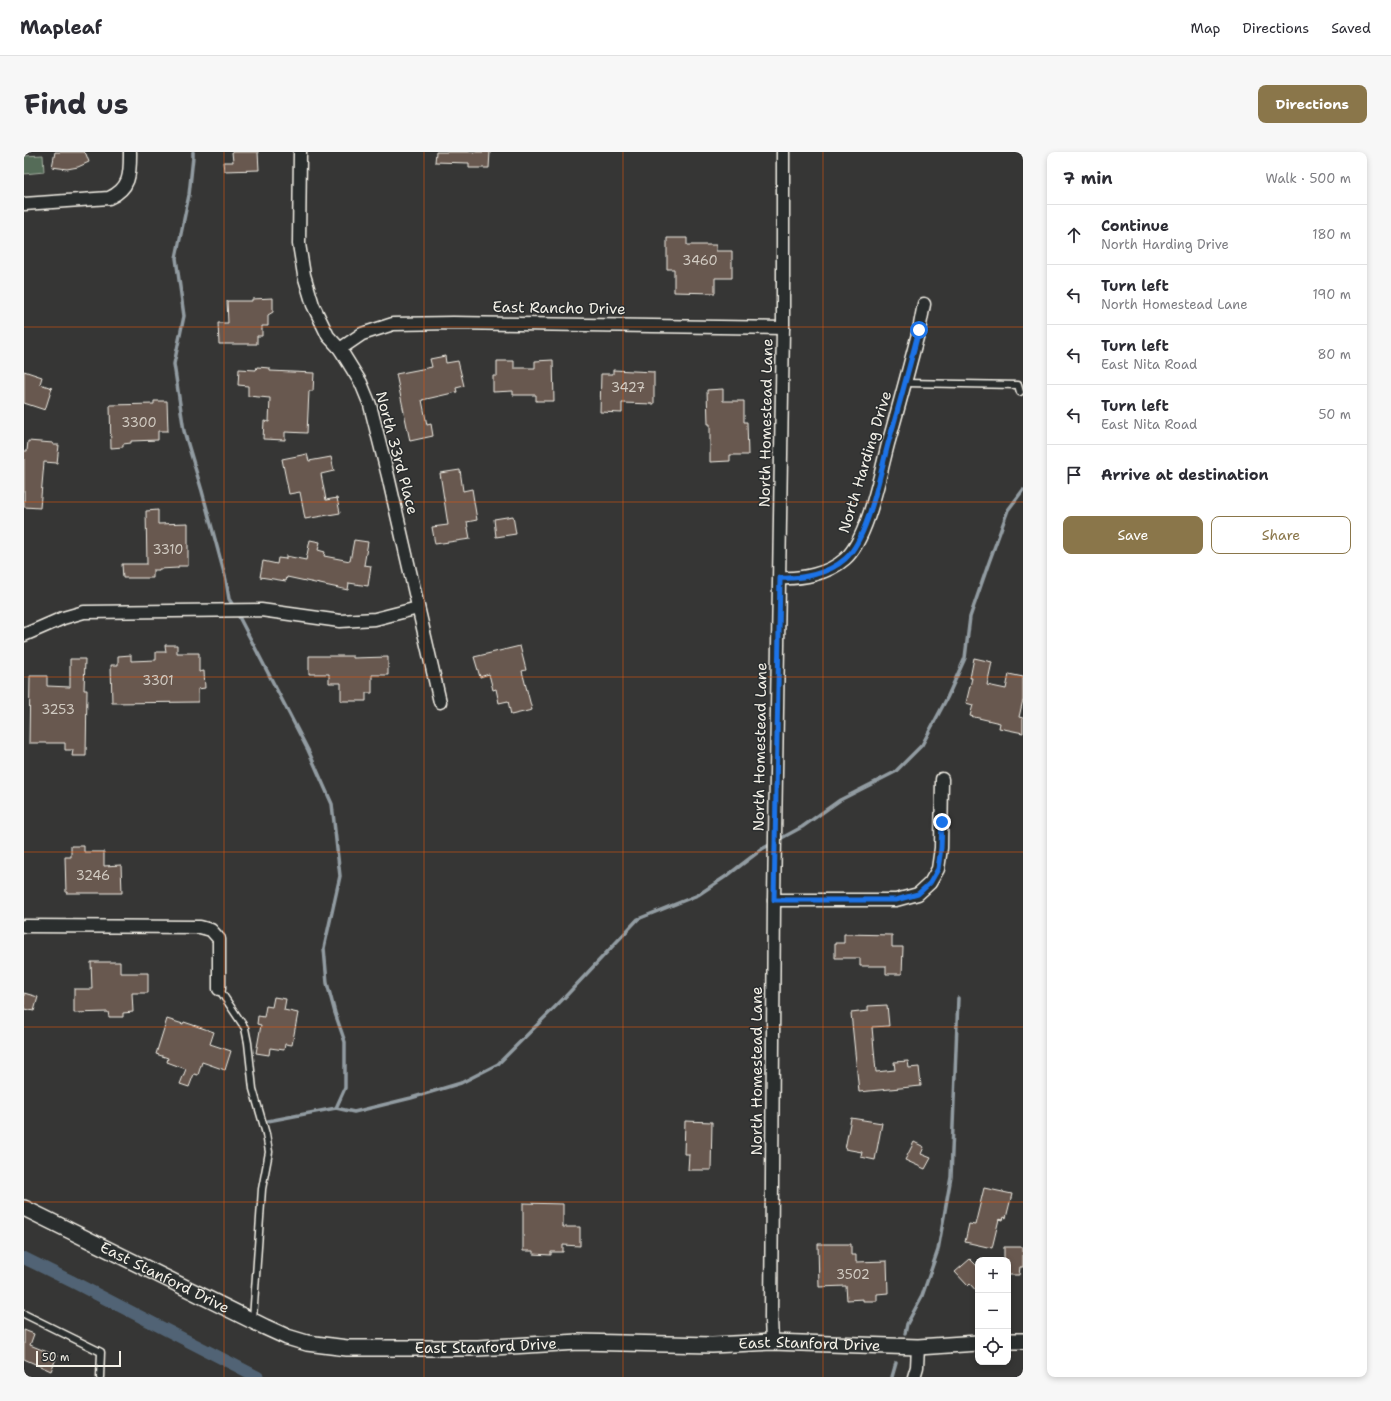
<!DOCTYPE html>
<meta charset="utf-8">
<style>
:root{--surface:#fff;--page:#f7f7f7;--text:#2b2b33;--muted:#7c7c81;--line:#e1e1e2;--accent:#8a764a}
body{margin:0;font-family:"Shantell Sans",sans-serif;background:var(--page);color:var(--text)}
.controls{position:absolute;right:12px;bottom:12px;display:grid;overflow:hidden;border-radius:8px;box-shadow:0 2px 6px #0003}
.controls button{width:36px;height:36px;display:grid;place-items:center;padding:0;border:0;border-bottom:1px solid var(--line);background:var(--surface);color:var(--text);font:20px sans-serif}
.scale{position:absolute;left:12px;bottom:10px;width:85px;box-sizing:border-box;padding-left:4px;border:2px solid #f4f1e8;border-top:0;font-size:11px;line-height:14px;white-space:nowrap;color:#f4f1e8;-webkit-text-stroke:3px #2a2d2e;paint-order:stroke}
.stop{position:absolute;width:12px;height:12px;margin:-9px;border:3px solid #1a73e8;border-radius:50%;background:#fff}
.stop.end{background:#1a73e8;border-color:#fff;box-shadow:0 1px 4px #0008}
.list{margin:0;padding:0;list-style:none}
h2{display:flex;justify-content:space-between;align-items:center;height:52px;margin:0;padding:0 16px;font-size:17px}
h2 small{font-size:13px;font-weight:400;color:var(--muted)}
.list li{display:grid;grid-template-columns:26px 1fr auto;gap:12px;align-items:center;box-sizing:border-box;height:60px;padding:0 16px;border-top:1px solid var(--line)}
.list b{display:block;font-size:15px;white-space:nowrap}
.list p{margin:0;font-size:13px;white-space:nowrap;color:var(--muted)}
.list em{font-size:13px;font-style:normal;color:var(--muted)}
.actions{display:flex;gap:8px;padding:12px 16px}
.actions a{flex:1;padding:9px 0;border:1px solid var(--accent);border-radius:8px;text-align:center;font-size:14px;color:var(--accent)}
.actions .main{background:var(--accent);color:#fff}
.icon{flex:none;width:22px;height:22px;fill:none;stroke:currentColor;stroke-width:2;stroke-linecap:round;stroke-linejoin:round}
.map{position:relative;flex:none;width:999px;height:1225px;overflow:hidden;border-radius:8px}
header{display:flex;align-items:center;gap:24px;box-sizing:border-box;height:56px;padding:0 20px;background:var(--surface);border-bottom:1px solid var(--line)}
header strong{font-size:19px}
nav{display:flex;gap:22px;margin-inline-start:auto;font-size:14px}
.intro{display:flex;align-items:center;justify-content:space-between;box-sizing:border-box;height:96px;padding:0 24px}
h1{margin:0;font-size:28px}
.button{padding:10px 18px;border-radius:8px;background:var(--accent);color:#fff;font-size:14px;font-weight:700}
main{display:flex;gap:24px;padding:0 24px}
aside{flex:1;background:var(--surface);border-radius:8px;box-shadow:0 2px 6px #0003}
.map>svg:first-child{display:block}
.green{fill:#556c59;stroke:#a4aea0}
.lines{fill:none;stroke-linecap:round;stroke-linejoin:round}
.stream{stroke:#929ca2;stroke-width:3.5}
.canal{stroke:#516474;stroke-width:12}
.building{fill:#685850;stroke:#f4f1e8}
.service-casing{stroke:#f4f1e8;stroke-width:9}
.minor-casing{stroke:#f4f1e8;stroke-width:15}
.tertiary-casing{stroke:#f4f1e8;stroke-width:18}
.service{stroke:#2a2d2e;stroke-width:6}
.minor{stroke:#2a2d2e;stroke-width:12}
.tertiary{stroke:#2a2d2e;stroke-width:15}
.route{stroke:#1a73e8;stroke-width:5}
.grid{fill:none;stroke:#e8590c;stroke-width:1;stroke-opacity:0.55}
.labels{text-anchor:middle;stroke-width:3;stroke-linejoin:round;paint-order:stroke}
.number-label{font-size:13px;fill:#d1cbc2}
.street-label{font-size:15px;fill:#f4f1e8;stroke:#2a2d2e}
</style>
<header>
<strong>Mapleaf</strong>
<nav><a>Map</a><a>Directions</a><a>Saved</a></nav>
</header>
<div class="intro"><h1>Find us</h1><a class="button">Directions</a></div>
<main>
<div class="map">
<svg width="999" height="1225" viewBox="0 0 999 1225">
<rect width="100%" height="100%" fill="#363635"/>
<filter id="ink" filterUnits="userSpaceOnUse"><feTurbulence type="fractalNoise" baseFrequency=".025" numOctaves="2"/><feDisplacementMap in="SourceGraphic" scale="8" xChannelSelector="R" yChannelSelector="G"/><feConvolveMatrix kernelMatrix="1 2 1 2 8 2 1 2 1" color-interpolation-filters="sRGB"/></filter>
<g filter="url(#ink)">
<path class="green" d="M19,3l1,17 -20,2v-18z"/>
<g class="lines">
<g class="stream">
<path d="M169,0v5l-4,38 -13,63 8,58 -10,48 10,67 18,60 24,89 3,19 5,8"/>
<path d="M213,461l71,137 24,54 8,72 -16,72 3,35 8,30 10,29v46l-9,20"/>
<path d="M754,688l24,-13 38,-27 55,-28 27,-27 25,-47 18,-40 5,-41 18,-52 20,-55 15,-20"/>
<path d="M244,969l68,-13 18,4 57,-14 50,-15 37,-19 66,-66 74,-79 60,-24 30,-20 34,-26 11,-6"/>
<path d="M881,1182l2,-10 15,-28 16,-46 13,-73 7,-179"/>
<path d="M868,1225l4,-14"/>
</g>
<path class="canal" d="M0,1106l49,24 185,95"/>
</g>
<g class="building">
<path d="M31,0h29l2,2 3,8 -11,5 -11,2 -15,-2z"/>
<path d="M208,0h26l1,18 -35,1 -1,-9h10z"/>
<path d="M412,0h54l-1,16h-20v-5l-34,-1z"/>
<path d="M643,86h20v7h29v6h16v27h-17v15l-41,-1v-23h-7z"/>
<path d="M249,146v14l-5,3v11h-6v10h-5v8h-38l-1,-21h10l-1,-22h25v-2z"/>
<path d="M421,204l1,7 12,-2 6,25 -8,2 1,4 -35,8 5,25 4,-1 2,12 -23,5 -14,-67 36,-7 -2,-8z"/>
<path d="M529,208l1,41h-18v-6h-23v-4l-20,1v-16h4v-15h17v7h21v-7z"/>
<path d="M233,215l13,1v3l44,2 -1,18h-4l-2,42 -22,-1v8l-22,-1 1,-18 5,1 1,-24 -22,-2v-10l-10,-1 1,-16 17,1z"/>
<path d="M589,218l41,2v32l-32,-1v10l-22,-1 1,-38h12z"/>
<path d="M0,219l18,6 -2,7 12,4 -7,22 -21,-7z"/>
<path d="M699,237v12h21v21h3l1,33h-18v6l-20,1v-38h-2l-1,-34z"/>
<path d="M130,249h13l1,30h-10v9l-27,1v2l-8,1v3l-12,1 -1,-43 44,-1z"/>
<path d="M4,289l25,2v2h6l-2,18 -13,-1 -4,46 -16,-1v-56h3z"/>
<path d="M283,302l2,7 22,-4 3,14 -13,3 5,26 11,-2 3,15 -35,6 -5,-27 -11,2 -7,-35z"/>
<path d="M436,318l3,21 9,-2 5,31 -10,2 3,17 -35,5 -3,-17 16,-2 -8,-52z"/>
<path d="M134,358v14l30,-1v43h-10v2l-19,1v1h-6v8h-30l-1,-14h25l-1,-53z"/>
<path d="M489,364l3,18 -20,3 -2,-18z"/>
<path d="M286,388l10,2 -2,8 7,2 -1,4 26,5 4,-21 14,2 -4,23 7,1 -3,20 -19,-3 -1,7 -61,-13 -1,4 -26,-4 3,-16 14,3 1,-6 8,1v-3l20,4z"/>
<path d="M141,493h12v8h22v19l5,-1 1,17 -7,1v13l-86,1 -1,-38h7v-9l13,-1v6l25,-1v-8h10z"/>
<path d="M496,494l6,24 -4,1 10,39 -21,5 -3,-14 -9,2 -3,-14 -3,1 -4,-16 -9,3 -6,-20z"/>
<path d="M285,504h44v2l35,-1v18h-16v18h-6v8h-25v-18h-12v-9h-20z"/>
<path d="M950,506l18,4 -5,23 19,4 3,-15 14,3v23l-4,17 4,1v15l-24,-5 1,-5 -30,-7 3,-11 -7,-2 6,-25h-2z"/>
<path d="M46,507h15l-1,31h3l-1,66h-14l1,-6h-8v-7h-36l1,-67h17v10l23,1z"/>
<path d="M47,694h13v6h20v14l17,-1 1,28h-56l-1,-36h6z"/>
<path d="M820,782l48,1v12h11l-1,27h-16v-8h-26v-8h-25v-15h9z"/>
<path d="M67,810h29v11h28v20h-16l1,19 -10,1v4h-14l-1,-5 -34,1v-24h18z"/>
<path d="M0,841l14,4 -4,14 -10,-2z"/>
<path d="M250,845l12,2 -2,11 14,3 -6,32 -7,-1 -1,6 -14,-2 -1,7 -13,-2 5,-28 -4,-1 1,-8 6,1 2,-11 6,1z"/>
<path d="M863,853l2,21 -17,1 4,45 19,-2 -1,-8 14,-1 1,7 10,-1 2,19 -62,6 -8,-79 17,-2v-5z"/>
<path d="M143,867l16,5 1,-2 30,10 -4,12 21,7 -6,19 -23,-8 -4,13 -4,-1 -5,13 -9,-3 6,-15 -19,-7 1,-4 -12,-4z"/>
<path d="M827,966l31,5 -7,37 -14,-3 1,-5 -17,-3z"/>
<path d="M661,969l27,1 -1,48h-23l1,-16h-5z"/>
<path d="M890,990l10,5 -3,7 10,4 -6,11 -20,-9z"/>
<path d="M960,1036l28,6 -6,24 -2,-1 -1,3 -4,-1 -7,29 -27,-6 4,-18 6,1z"/>
<path d="M499,1051l40,1v23h17v19l-17,-1v7h-12v3l-18,-1v-3h-10z"/>
<path d="M794,1092h33v11h5v7l31,-1 1,32 -11,1v7h-14v-2l-16,1 -1,-14 -27,1z"/>
<path d="M980,1095h19v20h-3l-1,8h-11v-15h-4z"/>
<path d="M946,1107l8,8v26l-8,-9 -2,2 -13,-14z"/>
<path d="M0,1178l10,4 -4,11 27,11 -6,15 -27,-12z"/>
</g>
<g class="lines">
<g class="service-casing">
<g id="service">
<path d="M881,231l113,2 2,7"/>
<path d="M195,837l26,39 3,15 5,46 13,45 3,18 -7,37 -9,130"/>
<path d="M0,1162l77,38 -1,25"/>
</g>
</g>
<g class="minor-casing">
<g id="minor">
<path d="M276,0l-1,92 5,31 9,30 15,31 12,13 21,34 9,22 18,71 52,226"/>
<path d="M0,52l85,-6c22,-10 21,-25 21,-46"/>
<path d="M316,197l22,-15 31,-10 60,-1 330,5"/>
<path d="M756,426c22,1 48,-4 65,-19 23,-20 35,-85 43,-115 11,-38 21,-76 31,-114l5,-26"/>
<path d="M0,483l39,-17 21,-6 177,-2 79,11 35,-2 43,-11"/>
<path d="M750,748h122l22,-6 12,-11 8,-14 3,-21 1,-69"/>
<path d="M0,774l176,1 11,3 8,9v50"/>
<path d="M748,1190l-1,-24 3,-418 9,-572v-176"/>
<path d="M890,1225l3,-10 1,-20"/>
</g>
</g>
<g class="tertiary-casing">
<g id="tertiary">
<path id="s1" d="M0,1056l241,119 22,10 20,6 40,5h131l100,-6 134,3 60,-3 146,5 60,-4"/>
<path d="M984,1189h15"/>
</g>
</g>
<use href="#service" class="service"/>
<use href="#minor" class="minor"/>
<use href="#tertiary" class="tertiary"/>
</g>
</g>
<g class="lines" filter="url(#ink)">
<path class="route" d="M895,178c-10,38 -20,76 -31,114 -8,30 -20,95 -43,115 -17,15 -43,20 -65,19l-6,322h122l22,-6 12,-11 8,-14 3,-21 1,-26"/>
</g>
<path class="grid" d="M200,0v1225M400,0v1225M599,0v1225M799,0v1225M0,175h999M0,350h999M0,525h999M0,700h999M0,875h999M0,1050h999"/>
<g class="labels">
<g class="number-label">
<text x="676" y="113">3460</text>
<text x="604" y="240">3427</text>
<text x="115" y="275">3300</text>
<text x="144" y="402">3310</text>
<text x="134" y="533">3301</text>
<text x="34" y="562">3253</text>
<text x="69" y="728">3246</text>
<text x="829" y="1127">3502</text>
</g>
<g class="street-label">
<text transform="translate(535 156) rotate(1)" y="5">East Rancho Drive</text>
<text transform="translate(742 271) rotate(-89)" y="5">North Homestead Lane</text>
<text transform="translate(373 301) rotate(75)" y="5">North 33rd Place</text>
<text transform="translate(841 310) rotate(-73)" y="5">North Harding Drive</text>
<text transform="translate(736 595) rotate(-89)" y="5">North Homestead Lane</text>
<text transform="translate(733 919) rotate(-90)" y="5">North Homestead Lane</text>
<text dy="5" stroke="none"><textPath href="#s1" startOffset="157">East Stanford Drive</textPath></text>
<text dy="5" stroke="none"><textPath href="#s1" startOffset="493">East Stanford Drive</textPath></text>
<text dy="5" stroke="none"><textPath href="#s1" startOffset="817">East Stanford Drive</textPath></text>
</g>
</g>
</svg>
<div class="controls">
<button>+</button>
<button>−</button>
<button><svg class="icon" aria-label="locate" viewBox="0 0 24 24"><circle cx="12" cy="12" r="6"/><path d="M12 2v4M12 18v4M2 12h4M18 12h4"/></svg></button>
</div>
<div class="scale">50 m</div>
<div class="stop" style="left:895px;top:178px"></div>
<div class="stop end" style="left:918px;top:670px"></div>
</div>
<aside>
<h2>7 min<small>Walk · 500 m</small></h2>
<ul class="list">
<li><svg class="icon" aria-label="ahead" viewBox="0 0 24 24"><path d="M12 20V5M6 11l6-6 6 6"/></svg><div><b>Continue</b><p>North Harding Drive</p></div><em>180 m</em></li>
<li><svg class="icon" aria-label="left" viewBox="0 0 24 24"><path d="M17 20v-9H6M10 6l-5 5 5 5"/></svg><div><b>Turn left</b><p>North Homestead Lane</p></div><em>190 m</em></li>
<li><svg class="icon" aria-label="left" viewBox="0 0 24 24"><path d="M17 20v-9H6M10 6l-5 5 5 5"/></svg><div><b>Turn left</b><p>East Nita Road</p></div><em>80 m</em></li>
<li><svg class="icon" aria-label="left" viewBox="0 0 24 24"><path d="M17 20v-9H6M10 6l-5 5 5 5"/></svg><div><b>Turn left</b><p>East Nita Road</p></div><em>50 m</em></li>
<li><svg class="icon" aria-label="arrive" viewBox="0 0 24 24"><path d="M6 21V4h12l-3 4 3 4H6"/></svg><div><b>Arrive at destination</b></div></li>
</ul>
<div class="actions"><a class="main">Save</a><a>Share</a></div>
</aside>
</main>
